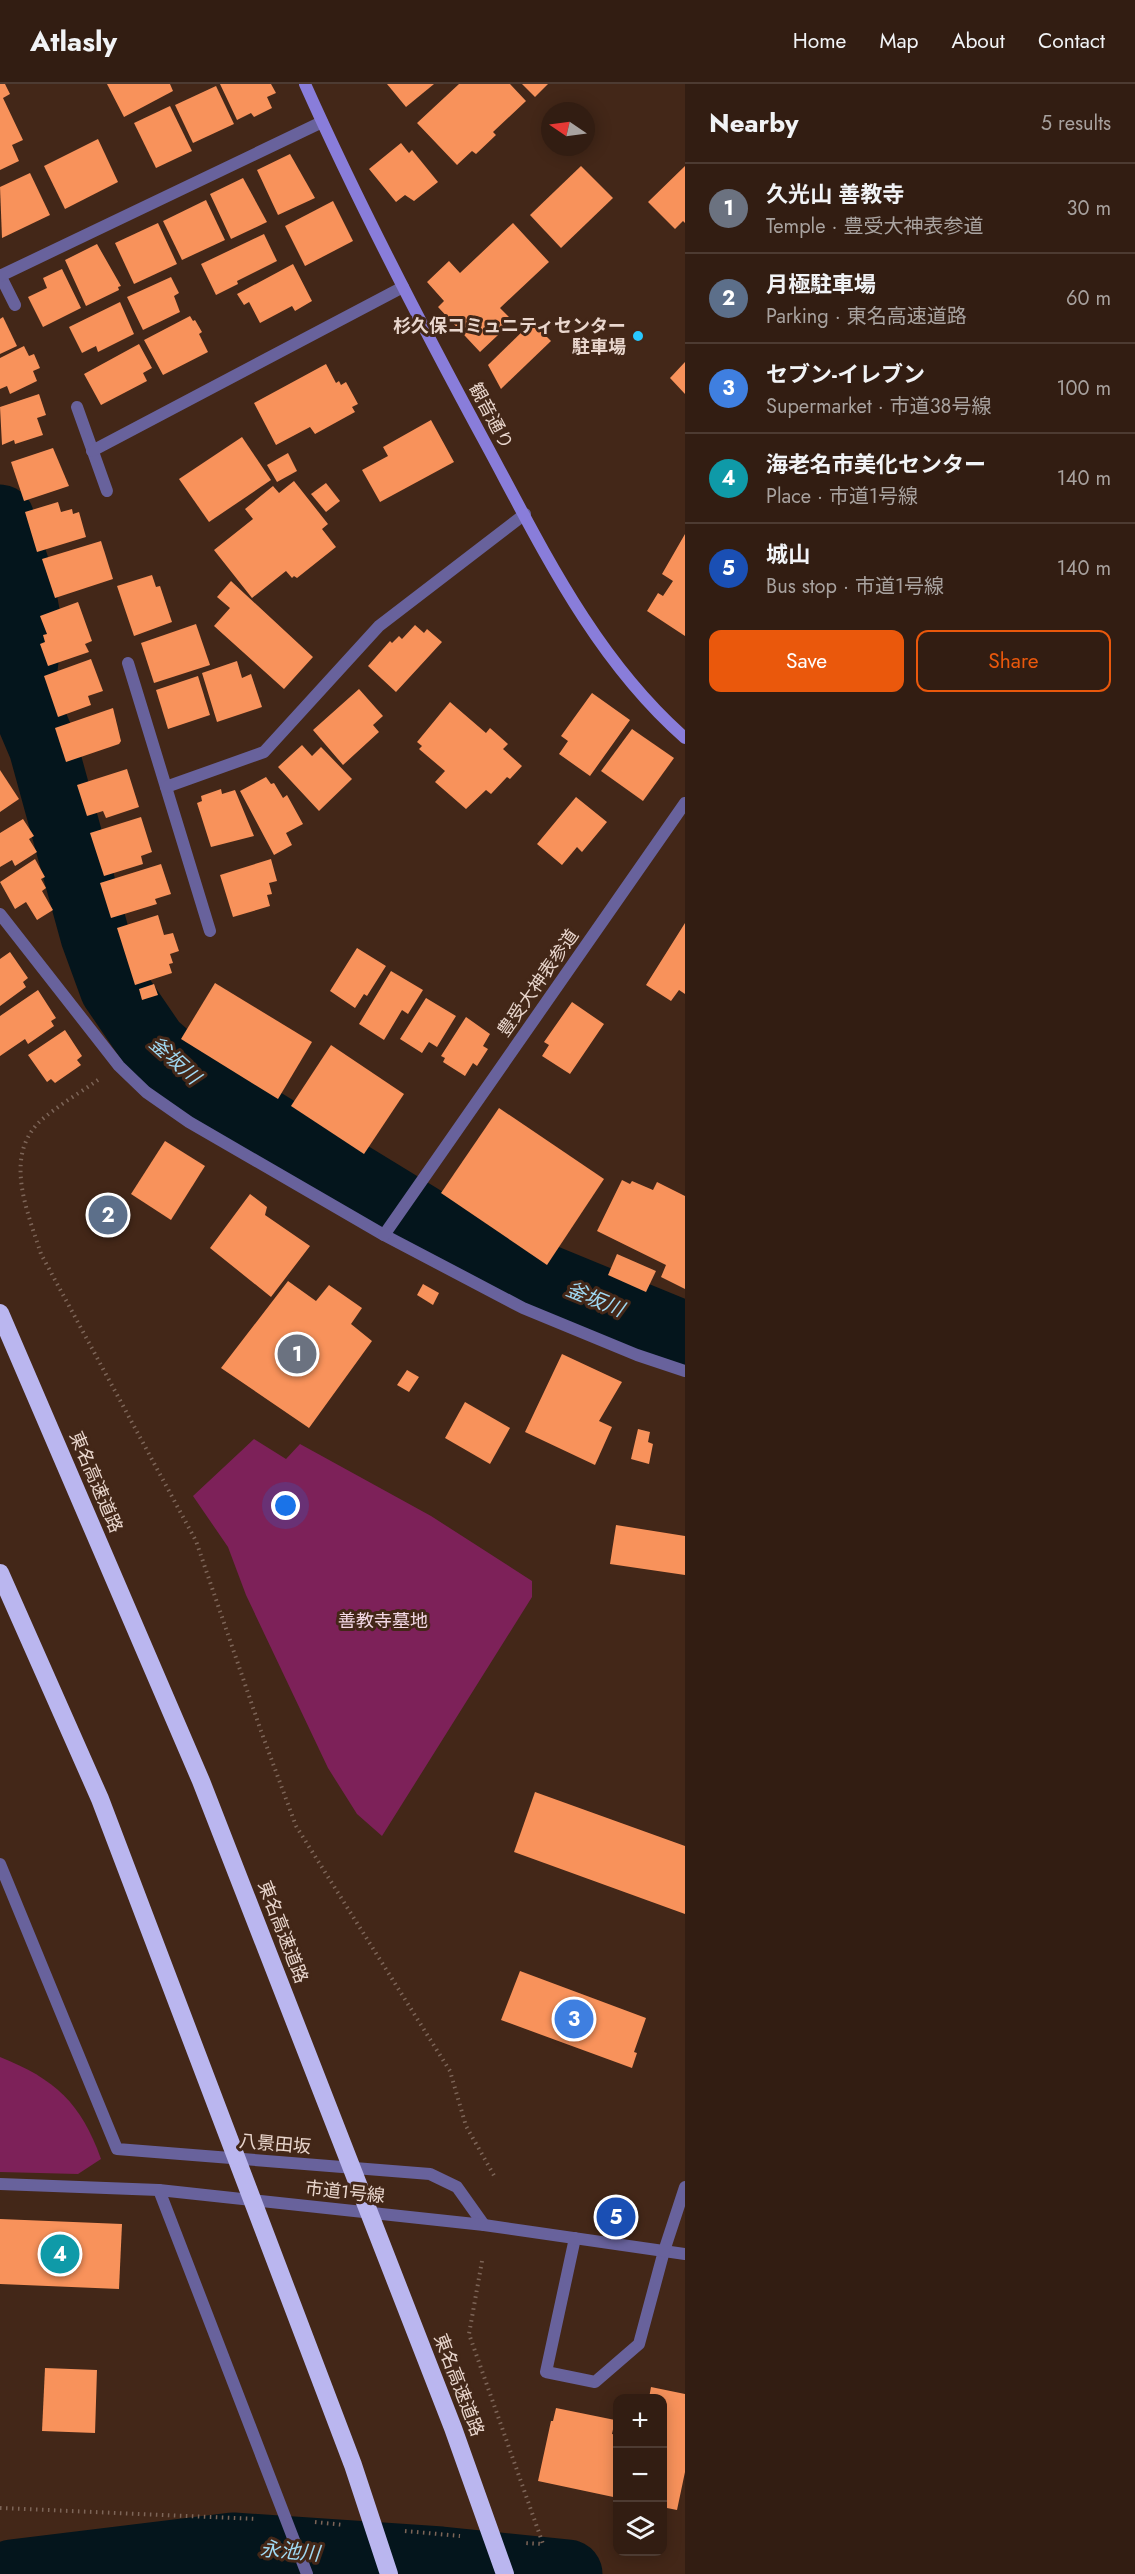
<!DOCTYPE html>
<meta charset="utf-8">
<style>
:root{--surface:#321d12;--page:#3a261b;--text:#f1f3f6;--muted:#a8a29f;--line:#4d3b32;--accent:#ea580c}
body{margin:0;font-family:Jost,"Noto Sans JP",sans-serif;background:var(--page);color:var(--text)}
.controls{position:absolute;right:18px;bottom:18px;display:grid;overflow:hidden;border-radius:12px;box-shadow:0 3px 15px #0003}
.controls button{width:54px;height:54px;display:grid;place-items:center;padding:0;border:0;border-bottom:2px solid var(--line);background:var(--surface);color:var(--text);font:30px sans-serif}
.compass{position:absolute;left:541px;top:18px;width:54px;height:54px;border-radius:50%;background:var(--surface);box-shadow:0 3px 15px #0003;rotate:283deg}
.you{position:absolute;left:286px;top:1422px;width:21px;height:21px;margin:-15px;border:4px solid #fff;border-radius:50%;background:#1a73e8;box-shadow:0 0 0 9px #1a73e833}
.badge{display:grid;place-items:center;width:39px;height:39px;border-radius:50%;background:var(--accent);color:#fff;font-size:20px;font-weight:700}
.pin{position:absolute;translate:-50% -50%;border:3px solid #fff;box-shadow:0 2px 6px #0006}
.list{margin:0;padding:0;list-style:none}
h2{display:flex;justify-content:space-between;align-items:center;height:78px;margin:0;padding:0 24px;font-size:26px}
h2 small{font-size:20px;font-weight:400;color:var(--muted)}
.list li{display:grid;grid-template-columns:39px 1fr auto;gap:18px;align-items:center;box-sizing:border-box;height:90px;padding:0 24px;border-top:2px solid var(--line)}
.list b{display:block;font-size:22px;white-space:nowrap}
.list p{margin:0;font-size:20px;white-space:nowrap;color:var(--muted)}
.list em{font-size:20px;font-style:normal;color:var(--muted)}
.actions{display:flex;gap:12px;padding:18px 24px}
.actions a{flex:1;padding:14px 0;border:2px solid var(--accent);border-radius:12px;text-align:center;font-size:21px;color:var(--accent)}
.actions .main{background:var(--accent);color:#fff}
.icon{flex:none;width:33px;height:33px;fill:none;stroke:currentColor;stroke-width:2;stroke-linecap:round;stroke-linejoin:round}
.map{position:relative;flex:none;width:685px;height:2490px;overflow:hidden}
header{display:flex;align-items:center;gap:36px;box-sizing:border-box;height:84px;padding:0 30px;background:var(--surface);border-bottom:2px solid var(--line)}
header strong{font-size:28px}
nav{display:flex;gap:33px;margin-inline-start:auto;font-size:21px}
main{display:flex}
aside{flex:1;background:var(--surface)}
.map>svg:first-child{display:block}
.green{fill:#7d2159}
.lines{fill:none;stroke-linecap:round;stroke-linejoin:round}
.river{stroke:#04151c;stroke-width:69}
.building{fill:#f8925b}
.path{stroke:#7d6558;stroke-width:4;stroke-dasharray:1.5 4.5;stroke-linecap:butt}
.service{stroke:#68629c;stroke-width:12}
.minor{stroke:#68629c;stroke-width:12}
.tertiary{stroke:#68629c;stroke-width:12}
.secondary{stroke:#897dda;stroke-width:12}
.motorway{stroke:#bab6ef;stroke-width:18}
.poi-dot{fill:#28c8ff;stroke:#432718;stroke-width:2}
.labels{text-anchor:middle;stroke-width:6;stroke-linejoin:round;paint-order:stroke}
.poi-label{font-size:18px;font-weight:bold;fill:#e9d6cd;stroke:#432718;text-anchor:end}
.street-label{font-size:18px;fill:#e9d6cd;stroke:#432718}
.park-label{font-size:18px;fill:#f2d7e4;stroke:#432718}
.water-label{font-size:20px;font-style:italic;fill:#a0d9f3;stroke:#432718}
</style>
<header>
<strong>Atlasly</strong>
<nav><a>Home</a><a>Map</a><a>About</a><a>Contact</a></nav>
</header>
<main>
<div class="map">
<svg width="685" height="2490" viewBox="0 0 685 2490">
<rect width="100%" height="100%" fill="#432718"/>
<g class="green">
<path d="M254,1355l32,20 14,-15 131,72 101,65v16l-150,239 -25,-22 -29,-46 -82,-173 -18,-48 -35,-51z"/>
<path d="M0,1973c55,22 81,46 101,102l-23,15 -78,-2z"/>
</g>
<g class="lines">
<g class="river">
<path d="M0,435l19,61 9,48 -8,65 23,54 52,189 19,52 39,57 38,33 235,144 98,48 161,66"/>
<path d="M12,2490l221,-27 208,14 127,13"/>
</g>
</g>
<g class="building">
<path d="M0,0h5l5,10 -7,4 20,42 -11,5 7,16 -19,9z"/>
<path d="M107,0h63l3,7 -49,26z"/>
<path d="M220,0h51l5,9 -9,4 5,11 -18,9 -3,-4 -14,7z"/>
<path d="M387,0h47l-28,23z"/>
<path d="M459,0h51l16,17 -33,31 3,3 -20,19 -4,-3 -15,14 -40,-42z"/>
<path d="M522,0h26l-13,13z"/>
<path d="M216,2l18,38 -41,19 -18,-38z"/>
<path d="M170,22l22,45 -36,17 -22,-45z"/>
<path d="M98,55l20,43 -53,27 -21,-43z"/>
<path d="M401,59l8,10 3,-3 26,32 -24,19 -9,-6 -9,7 -27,-33z"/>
<path d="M290,70l25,44 -37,17 -21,-45z"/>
<path d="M581,82l32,32 -52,50 -31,-33z"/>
<path d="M685,82v57l-2,-2 -8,8 -27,-27z"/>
<path d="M30,89l20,42 -48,23 -2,-51z"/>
<path d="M243,94l24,44 -36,17 -21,-45z"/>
<path d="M206,116l19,40 -43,20 -19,-39z"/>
<path d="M333,117l20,40 -48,25 -20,-40z"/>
<path d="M158,139l19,41 -43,20 -19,-41z"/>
<path d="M513,139l36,39 -49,46 13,13 -33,31 -42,-45 6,-6 -17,-19 22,-21 11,12z"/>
<path d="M264,150l13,27 -40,20 1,3 -22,11 -15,-31z"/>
<path d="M97,160l24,42 -3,1 1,3 -33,16 -21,-46z"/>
<path d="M293,180l19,37 -17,10 -3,-5 -32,17 -11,-21 -5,3 -7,-11z"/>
<path d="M62,185l19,39 -38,19 -15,-30 19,-9 -4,-10z"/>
<path d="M171,193l8,16 -5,3 6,16 -37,18 -16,-33z"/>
<path d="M120,218l14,32 -36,18 -2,-6 -14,7 -13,-26z"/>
<path d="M190,232l3,5 2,-1 7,12 -3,2 9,18 -45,23 -19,-35z"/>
<path d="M3,233l14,29 -17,8v-35z"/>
<path d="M532,238l19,19 -50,48 -13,-24z"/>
<path d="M139,260l13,24 -9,5 4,8 -46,24 -17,-31z"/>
<path d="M24,262l5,10 5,-2 6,14 -7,3 4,10 -27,13 -3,-8 -7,3v-31z"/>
<path d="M685,278v32l-15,-16z"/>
<path d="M326,280l10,19 3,-2 2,4 5,-3 12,22 -6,3 3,5 -40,22 -5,-7 -34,18 -22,-42z"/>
<path d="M39,310l7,21 -9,3 6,17 -28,9 -1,-4 -12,5 -2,-38z"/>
<path d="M431,336l23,42 -74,40 -18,-32 26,-14 -5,-9z"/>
<path d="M242,353l29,43 -62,42 -30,-43z"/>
<path d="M53,364l16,38 -45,15 -13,-39z"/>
<path d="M288,369l9,18 -20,11 -10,-17z"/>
<path d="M294,397l34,43 -6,5 14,18 -39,31 -3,-2 -2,2 -6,-7 -34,27 -38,-48 39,-31 -8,-10 28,-23 6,7z"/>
<path d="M326,399l14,18 -14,11 -15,-18z"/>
<path d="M58,418l3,10 11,-3 1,5 6,-2 7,25 -49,15 -12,-40z"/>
<path d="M685,450v102l-38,-25 11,-18 5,3 10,-15 -11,-7z"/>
<path d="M101,457l12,38 -58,19 -13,-39z"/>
<path d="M152,491l4,12 4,-1 12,36 -38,14 -17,-50z"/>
<path d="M231,497l82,76 -29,32 -70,-63 16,-18 -13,-11z"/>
<path d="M78,518l14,39 -7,3 4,8 -41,14 -8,-22 5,-2 -2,-7 4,-1 -7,-18z"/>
<path d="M196,540l14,41 -56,18 -13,-40z"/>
<path d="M415,541l9,8 3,-4 15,13 -46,50 -28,-26 22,-25 2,2 7,-7 3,3z"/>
<path d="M91,575l12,32 -15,5 3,9 -33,12 -14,-41z"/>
<path d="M237,577l5,17 9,-4 11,33 -45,15 -15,-49z"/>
<path d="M198,592l12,39 -42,14 -12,-39z"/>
<path d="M359,605l24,27 -10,9 6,7 -36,33 -30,-35z"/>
<path d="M592,609l38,27 -40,56 -31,-22 9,-13 -7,-5z"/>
<path d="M450,618l36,31 4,-5 18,16 -5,5 19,17 -12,13 -3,-2 -16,17 -5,-4 -20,19 -31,-27 10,-11 -26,-22 3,-3 -5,-4z"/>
<path d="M113,624l8,33 -2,3 -53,18 -11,-34z"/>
<path d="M632,645l42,29 -31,43 -42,-30z"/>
<path d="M302,661l10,11 9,-9 31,32 -33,32 -41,-44z"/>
<path d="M127,685l12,38 -33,11 -3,-7 -16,5 -10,-31z"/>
<path d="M0,686l19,29 -19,13z"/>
<path d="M266,693l5,7 3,-1 9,15 4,-3 16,29 -17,9 6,12 -18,10 -34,-64z"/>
<path d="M221,705l1,5 13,-4 19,46 -43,11 -14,-44 5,-2 -1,-5z"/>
<path d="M576,713l31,25 -25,30 -5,-5 -15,18 -25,-21z"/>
<path d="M141,733l11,35 -11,4 2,8 -39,12 -14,-43z"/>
<path d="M23,735l11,17 -5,3 8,13 -22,14 -3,-6 -12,7v-34z"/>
<path d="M35,775l10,18 -4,2 5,9 -4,3 11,19 -16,10 -11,-18 -11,7 -15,-27z"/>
<path d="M271,775l6,22 -8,2 3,11 -5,1 3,11 -37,11 -13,-42z"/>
<path d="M161,780l10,30 -16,5 2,5 -46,14 -11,-35z"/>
<path d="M158,831l6,20 9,-2 6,18 -9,3 3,9 -4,1 3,9 -37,12 -18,-57z"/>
<path d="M685,839v71l-6,-4 -8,11 -25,-16z"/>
<path d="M357,864l29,18 -19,30 -3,-2 -9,14 -25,-17z"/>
<path d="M10,868l18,26 -5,4 3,5 -26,19v-47z"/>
<path d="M391,887l32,19 -15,24 -6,-4 -18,30 -25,-16z"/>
<path d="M215,899l97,59 -34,57 -97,-60z"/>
<path d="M154,900l4,11 -16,5 -3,-11z"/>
<path d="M38,906l18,28 -5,3 3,5 -26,18 -3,-5 -25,17v-40z"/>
<path d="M426,914l30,18 -19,31 -8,-5 -7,11 -22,-14z"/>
<path d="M572,918l32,22 -34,50 -28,-18 7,-11 -5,-3z"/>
<path d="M466,933l24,17 -7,12 5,3 -11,17 -4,-3 -8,13 -22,-14 2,-4 -4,-2z"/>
<path d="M65,946l17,26 -5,4 4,5 -26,18 -4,-4 -4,3 -19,-27z"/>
<path d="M331,961l73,49 -40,60 -73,-48z"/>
<path d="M499,1024l105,71 -57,86 -106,-72z"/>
<path d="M165,1057l40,25 -34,54 -40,-26z"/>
<path d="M622,1096l8,4 2,-3 21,9 4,-8 28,14v93l-24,-12 5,-12 -69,-34z"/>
<path d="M250,1110l17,13 -2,8 45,31 -39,51 -61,-49z"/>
<path d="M617,1170l39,17 -10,21 -38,-17z"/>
<path d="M288,1197l28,20 13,-16 33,23 -11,16 21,17 -63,87 -88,-60z"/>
<path d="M423,1200l16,9 -6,12 -16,-10z"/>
<path d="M562,1270l60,28 -23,39 13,6 -17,38 -70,-33z"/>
<path d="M407,1286l12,7 -10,15 -12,-7z"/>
<path d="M465,1318l45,26 -20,36 -45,-26z"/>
<path d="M638,1345l12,3 -2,10 5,2 -4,20 -18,-5z"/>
<path d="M616,1441l69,11v39l-75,-11z"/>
<path d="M535,1708l150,54v68l-171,-62z"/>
<path d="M520,1887l126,47 -12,34 3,1 -5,15 -131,-48z"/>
<path d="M0,2135l122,5 -3,65 -119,-5z"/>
<path d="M45,2284l52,2 -2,63 -53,-2z"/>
<path d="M651,2303l34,7v78l-8,38 -15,-3v-109h-13z"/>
<path d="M556,2324l59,12 -3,14 6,1v63l-80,-17 13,-60h2z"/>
</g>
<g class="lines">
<g class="path">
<path d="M98,996c-17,12 -36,23 -53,37 -44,35 -18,93 -4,137l155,287 65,190 35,95 154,245 16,55 30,53"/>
<path d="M482,2177l-13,73 74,210 -19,-1"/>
<path d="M0,2424l257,11"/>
<path d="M315,2438l29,3"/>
<path d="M405,2447l55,5"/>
</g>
<g class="service">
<path d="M0,191l15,30"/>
<path d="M0,192l322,-154"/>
<path d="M77,323l30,84"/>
<path d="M92,367l311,-164"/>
<path d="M575,2154l-29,134 49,10 44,-38 25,-93"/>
</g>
<g class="minor">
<path d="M128,579l82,268"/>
<path d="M166,703l98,-35 115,-126 146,-112"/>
<path d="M0,830l119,152 27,26 43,30 195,113 139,73 114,47 48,16"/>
<path d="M384,1151l301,-432"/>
<path d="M0,1780l117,285 313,25 27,13 27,38"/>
<path d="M159,2106l148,384"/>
</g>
<g class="tertiary">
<path d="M0,2100l159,6 325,35 201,29"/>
<path d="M664,2167l21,-64"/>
</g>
<path class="secondary" d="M305,0c55,123 118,244 182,362 56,104 108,213 198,292"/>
<g class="motorway">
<path d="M0,1229l201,468 252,647 52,146"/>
<path d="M0,1489l100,226 253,666 36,109"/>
</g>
</g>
<circle class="poi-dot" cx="638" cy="252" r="6"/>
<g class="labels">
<g class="poi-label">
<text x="626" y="248">杉久保コミュニティセンター<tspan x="626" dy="21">駐車場</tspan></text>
</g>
<g class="street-label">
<text transform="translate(491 332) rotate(62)" y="6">観音通り</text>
<text transform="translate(538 899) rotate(-55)" y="6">豊受大神表参道</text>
<text transform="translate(96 1398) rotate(67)" y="6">東名高速道路</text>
<text transform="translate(283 1848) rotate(69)" y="6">東名高速道路</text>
<text transform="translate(275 2060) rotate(5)" y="6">八景田坂</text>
<text transform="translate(345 2108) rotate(6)" y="6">市道1号線</text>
<text transform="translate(459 2301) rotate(69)" y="6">東名高速道路</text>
</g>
<g class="park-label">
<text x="383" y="1543">善教寺墓地</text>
</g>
<g class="water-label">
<text transform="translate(175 976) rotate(42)" y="7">釜坂川</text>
<text transform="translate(595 1215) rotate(22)" y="7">釜坂川</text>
<text transform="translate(290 2467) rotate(5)" y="7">永池川</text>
</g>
</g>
</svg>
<div class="controls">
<button>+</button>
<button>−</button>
<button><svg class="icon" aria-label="layers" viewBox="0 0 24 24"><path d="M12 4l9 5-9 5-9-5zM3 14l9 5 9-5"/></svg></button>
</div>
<svg class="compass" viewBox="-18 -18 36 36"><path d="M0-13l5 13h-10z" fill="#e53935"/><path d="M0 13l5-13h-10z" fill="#a8a29f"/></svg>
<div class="you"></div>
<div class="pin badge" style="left:297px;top:1270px;background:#6b7280">1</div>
<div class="pin badge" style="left:108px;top:1131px;background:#5c6f8a">2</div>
<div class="pin badge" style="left:574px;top:1935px;background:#3f7fe0">3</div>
<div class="pin badge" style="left:60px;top:2170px;background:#0f9aa8">4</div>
<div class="pin badge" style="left:616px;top:2133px;background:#1a4fb4">5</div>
</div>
<aside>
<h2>Nearby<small>5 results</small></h2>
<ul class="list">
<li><span class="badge" style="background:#6b7280">1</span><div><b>久光山 善教寺</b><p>Temple · 豊受大神表参道</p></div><em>30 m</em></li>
<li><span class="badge" style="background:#5c6f8a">2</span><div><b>月極駐車場</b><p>Parking · 東名高速道路</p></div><em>60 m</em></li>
<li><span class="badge" style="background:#3f7fe0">3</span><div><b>セブン-イレブン</b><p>Supermarket · 市道38号線</p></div><em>100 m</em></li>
<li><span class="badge" style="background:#0f9aa8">4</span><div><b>海老名市美化センター</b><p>Place · 市道1号線</p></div><em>140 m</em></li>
<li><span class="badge" style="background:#1a4fb4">5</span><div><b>城山</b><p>Bus stop · 市道1号線</p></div><em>140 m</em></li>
</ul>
<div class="actions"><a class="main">Save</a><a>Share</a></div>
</aside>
</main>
